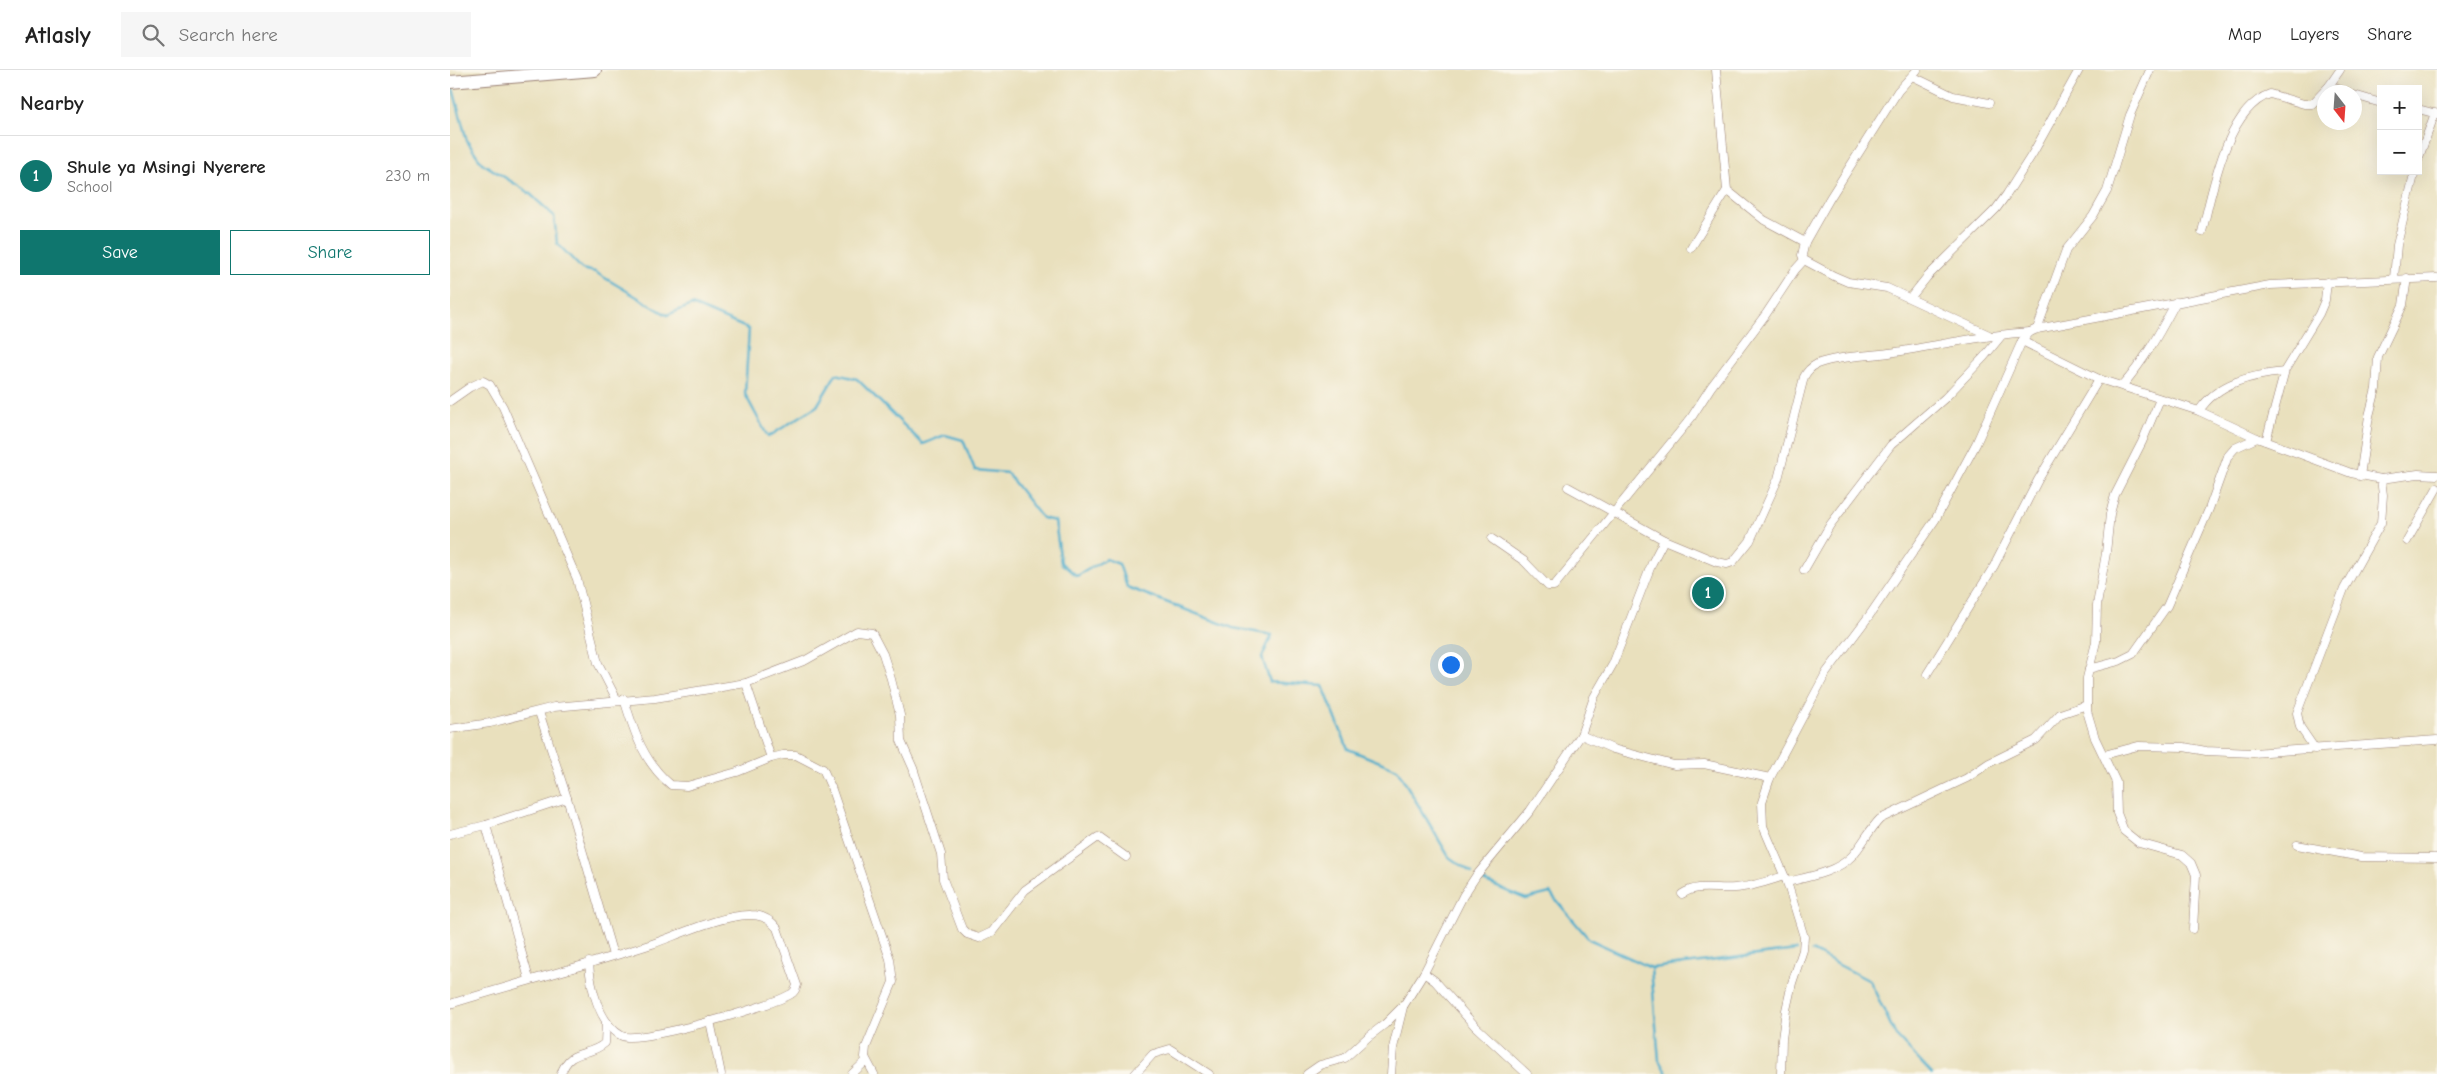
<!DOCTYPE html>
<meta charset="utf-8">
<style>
:root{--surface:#fff;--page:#f6f6f6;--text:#222;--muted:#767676;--line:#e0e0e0;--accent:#0f766e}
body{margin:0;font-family:"Comic Neue",sans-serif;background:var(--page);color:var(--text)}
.controls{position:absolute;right:15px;top:15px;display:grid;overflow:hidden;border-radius:0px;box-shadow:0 5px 20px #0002}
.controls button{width:45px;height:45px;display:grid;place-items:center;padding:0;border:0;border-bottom:1px solid var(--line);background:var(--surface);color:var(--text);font:25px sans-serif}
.compass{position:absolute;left:1867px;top:15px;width:45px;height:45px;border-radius:50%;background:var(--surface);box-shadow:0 5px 20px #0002;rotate:163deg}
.you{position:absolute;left:1000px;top:594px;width:18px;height:18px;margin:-12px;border:4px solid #fff;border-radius:50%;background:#1a73e8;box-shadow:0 0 0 8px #1a73e833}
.badge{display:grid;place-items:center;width:32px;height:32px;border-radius:50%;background:var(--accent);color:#fff;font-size:16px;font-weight:700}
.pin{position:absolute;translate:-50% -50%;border:2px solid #fff;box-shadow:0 1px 5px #0006}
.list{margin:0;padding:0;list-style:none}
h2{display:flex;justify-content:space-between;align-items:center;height:65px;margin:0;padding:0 20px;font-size:21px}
h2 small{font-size:16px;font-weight:400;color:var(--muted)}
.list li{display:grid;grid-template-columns:32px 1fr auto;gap:15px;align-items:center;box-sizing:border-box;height:80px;padding:0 20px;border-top:1px solid var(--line)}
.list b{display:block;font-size:19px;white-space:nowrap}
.list p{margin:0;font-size:16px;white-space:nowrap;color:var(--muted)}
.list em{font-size:16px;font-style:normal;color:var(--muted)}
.actions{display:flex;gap:10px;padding:15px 20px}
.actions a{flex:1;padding:11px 0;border:1px solid var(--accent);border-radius:0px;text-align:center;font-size:18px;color:var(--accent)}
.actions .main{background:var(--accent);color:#fff}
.icon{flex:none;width:28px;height:28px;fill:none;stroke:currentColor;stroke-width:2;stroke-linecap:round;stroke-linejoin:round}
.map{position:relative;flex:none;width:1987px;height:1004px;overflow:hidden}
header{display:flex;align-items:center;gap:30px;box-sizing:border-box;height:70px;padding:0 25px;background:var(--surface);border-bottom:1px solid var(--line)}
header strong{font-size:24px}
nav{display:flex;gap:28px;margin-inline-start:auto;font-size:18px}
.search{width:350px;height:45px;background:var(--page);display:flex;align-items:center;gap:12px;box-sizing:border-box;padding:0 18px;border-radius:0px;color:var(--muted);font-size:19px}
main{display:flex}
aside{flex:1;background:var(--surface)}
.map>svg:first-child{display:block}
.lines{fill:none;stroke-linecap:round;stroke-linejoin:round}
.stream{stroke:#4eadcc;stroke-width:2.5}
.minor-casing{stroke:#9a8074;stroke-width:9}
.trunk-casing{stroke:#9a8074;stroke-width:14}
.minor{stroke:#fff;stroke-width:8}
.trunk{stroke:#fff;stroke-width:12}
</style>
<header>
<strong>Atlasly</strong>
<div class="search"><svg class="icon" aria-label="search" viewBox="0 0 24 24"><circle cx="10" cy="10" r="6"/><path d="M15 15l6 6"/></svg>Search here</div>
<nav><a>Map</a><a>Layers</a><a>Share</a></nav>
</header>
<main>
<aside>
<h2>Nearby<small></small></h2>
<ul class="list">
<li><span class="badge">1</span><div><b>Shule ya Msingi Nyerere</b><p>School</p></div><em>230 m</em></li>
</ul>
<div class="actions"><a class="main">Save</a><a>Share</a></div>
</aside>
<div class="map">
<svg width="1987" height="1004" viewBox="0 0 1987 1004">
<rect width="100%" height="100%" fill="#fbf7ec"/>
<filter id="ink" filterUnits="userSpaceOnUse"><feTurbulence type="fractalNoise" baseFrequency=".02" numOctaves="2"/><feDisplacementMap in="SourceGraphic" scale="10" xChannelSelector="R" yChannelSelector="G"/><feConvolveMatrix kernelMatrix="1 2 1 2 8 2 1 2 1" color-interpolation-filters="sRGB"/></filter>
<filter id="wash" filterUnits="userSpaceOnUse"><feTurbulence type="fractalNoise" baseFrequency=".0096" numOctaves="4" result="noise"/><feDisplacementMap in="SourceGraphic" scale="20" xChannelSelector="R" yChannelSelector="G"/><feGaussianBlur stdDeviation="1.12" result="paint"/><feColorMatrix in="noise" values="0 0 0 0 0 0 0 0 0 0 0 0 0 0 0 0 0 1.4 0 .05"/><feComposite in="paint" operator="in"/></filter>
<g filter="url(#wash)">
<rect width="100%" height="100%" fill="#e9e0bd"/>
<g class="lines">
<g class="stream">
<path d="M2,15l15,56 15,22 46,29 26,24 3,27 25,26 13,3 72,43 25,-10 57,24 -4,65 23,43 49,-31 19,-32 21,5 66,65 22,-9 18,5 12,30 32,3 35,45 13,3 6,42 16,13 29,-17 13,5 8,23 106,41 39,7 -10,22 8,25 53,4 25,63 49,20 52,88 23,16"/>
<path d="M1033,811l43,18 24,-6 39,46 62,29 8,92 8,14"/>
<path d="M1362,881l58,30 26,55 36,38"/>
<path d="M1202,898l145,-18"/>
</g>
</g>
</g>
<g filter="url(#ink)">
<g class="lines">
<g class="minor-casing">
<g id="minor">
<path d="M1266,0l11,120 37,30 41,22"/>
<path d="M1467,0l-19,21 -68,107 -25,44 -3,13 2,5 30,16 14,6 39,6 102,47"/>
<path d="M1462,6l41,20 36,7"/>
<path d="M1879,16l18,6"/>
<path d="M1904,25l27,8"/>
<path d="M1968,39l19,5"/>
<path d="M1968,90l17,-47"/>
<path d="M1752,162c10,-39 24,-123 68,-138l34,10h8l17,-18 11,-16"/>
<path d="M1241,178l36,-58"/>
<path d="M1944,208l3,-33 18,-74"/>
<path d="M1461,227l16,-20 69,-68 11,-15 26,-41 46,-83"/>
<path d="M1587,259l29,-79 27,-34 14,-25 23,-76 20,-45"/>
<path d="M1572,271l77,38 100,32 58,27 94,35 30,6 37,-5 19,1"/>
<path d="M1672,316c23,-26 38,-54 54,-84"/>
<path d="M1710,329l-18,43 -27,53 -5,19 -4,39 -9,52 -1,37 -9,36v33l8,27 21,44 1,31 7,18 15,12 43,12 9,8 5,12 -3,54"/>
<path d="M0,331l20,-14 13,-6 7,4 13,22 74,172 21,84 19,37"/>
<path d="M1749,341c19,-29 53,-36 85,-39"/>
<path d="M1816,371l19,-71 34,-56 6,-14 2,-18"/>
<path d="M1910,406l9,-60 7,-27 2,-32 25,-52 4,-27"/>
<path d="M1118,417l96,53 53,22 10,2 6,-2 17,-21 28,-62 26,-102c3,-6 7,-10 13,-13 19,-8 52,-8 72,-11 47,-7 93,-18 141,-21"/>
<path d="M1042,469l32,22 24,25h6l137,-168 20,-31 55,-73 29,-44 9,-10"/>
<path d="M1957,471l30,-53"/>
<path d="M1354,500l26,-45 61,-80 54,-47 39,-41 18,-22"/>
<path d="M1639,599l30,-8 14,-7 34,-48 42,-97 19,-53 7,-8 22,-10"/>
<path d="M1477,604l67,-108 44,-86 61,-101"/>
<path d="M296,613l25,75"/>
<path d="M174,629c10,33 20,64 47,86l16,1 50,-14 34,-14 12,-3h13l27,14 8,18 59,172 3,23 -27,65 -1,10 9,17"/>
<path d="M89,642l28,86 46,157"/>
<path d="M0,659l40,-6 64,-16 101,-9 91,-15 60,-23 51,-29 15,2 11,21 8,25 9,36 1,26 12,27 28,86 2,25 19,50 5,5 12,4 13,-6 33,-42 73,-53 28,20"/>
<path d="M1131,665l32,14 61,16 30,-1 66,14"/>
<path d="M1865,679l-15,-22 -3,-14 47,-124 37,-66 2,-28 -2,-16"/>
<path d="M1654,685l34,-9 46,1 22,4 47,2 184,-13"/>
<path d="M36,755l43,154"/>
<path d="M0,764l36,-9 81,-27"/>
<path d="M1847,775l64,12 76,1"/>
<path d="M1337,812c21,-5 50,-10 65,-26 11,-12 17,-26 28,-37l87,-41 22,-15 47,-23 24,-26 27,-9"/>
<path d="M1232,824c17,-11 34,-4 53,-6 17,-1 33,-7 49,-12"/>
<path d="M974,903l11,8 40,45 52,48"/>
<path d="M0,934c67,-21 135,-38 202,-60 26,-9 72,-30 99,-29 11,0 19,4 26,13l20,57c-1,4 -2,7 -6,9 -19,12 -152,50 -169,42 -23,-12 -32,-50 -33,-74"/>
<path d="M260,951l11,53"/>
<path d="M111,1004c9,-27 27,-16 44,-31l1,-22"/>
<path d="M402,1004l14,-13"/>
<path d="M685,1004l18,-20 17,-5 39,25"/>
<path d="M857,1004l13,-9 25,-7 23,-21 17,-13 19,-19 20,-32 39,-77 13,-20 54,-65 51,-76 13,-38 19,-33 39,-101 12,-23"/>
<path d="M941,1004l2,-26 10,-41"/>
<path d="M1331,1004l1,-35 4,-29 6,-27 11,-33 1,-13 -17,-55 -24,-56 -1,-24 8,-24 56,-105 43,-57 66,-96 41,-76 46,-103 8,-9 7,-3 233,-44 167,-7"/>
</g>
</g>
<g class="trunk-casing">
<path id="trunk" d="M0,12l145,-12"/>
</g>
<use href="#minor" class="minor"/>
<use href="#trunk" class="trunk"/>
</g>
</g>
</svg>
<div class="controls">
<button>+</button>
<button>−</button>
</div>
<svg class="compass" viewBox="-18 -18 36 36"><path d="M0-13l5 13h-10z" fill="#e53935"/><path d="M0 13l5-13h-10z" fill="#767676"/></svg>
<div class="you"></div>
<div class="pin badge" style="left:1258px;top:523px">1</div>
</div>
</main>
